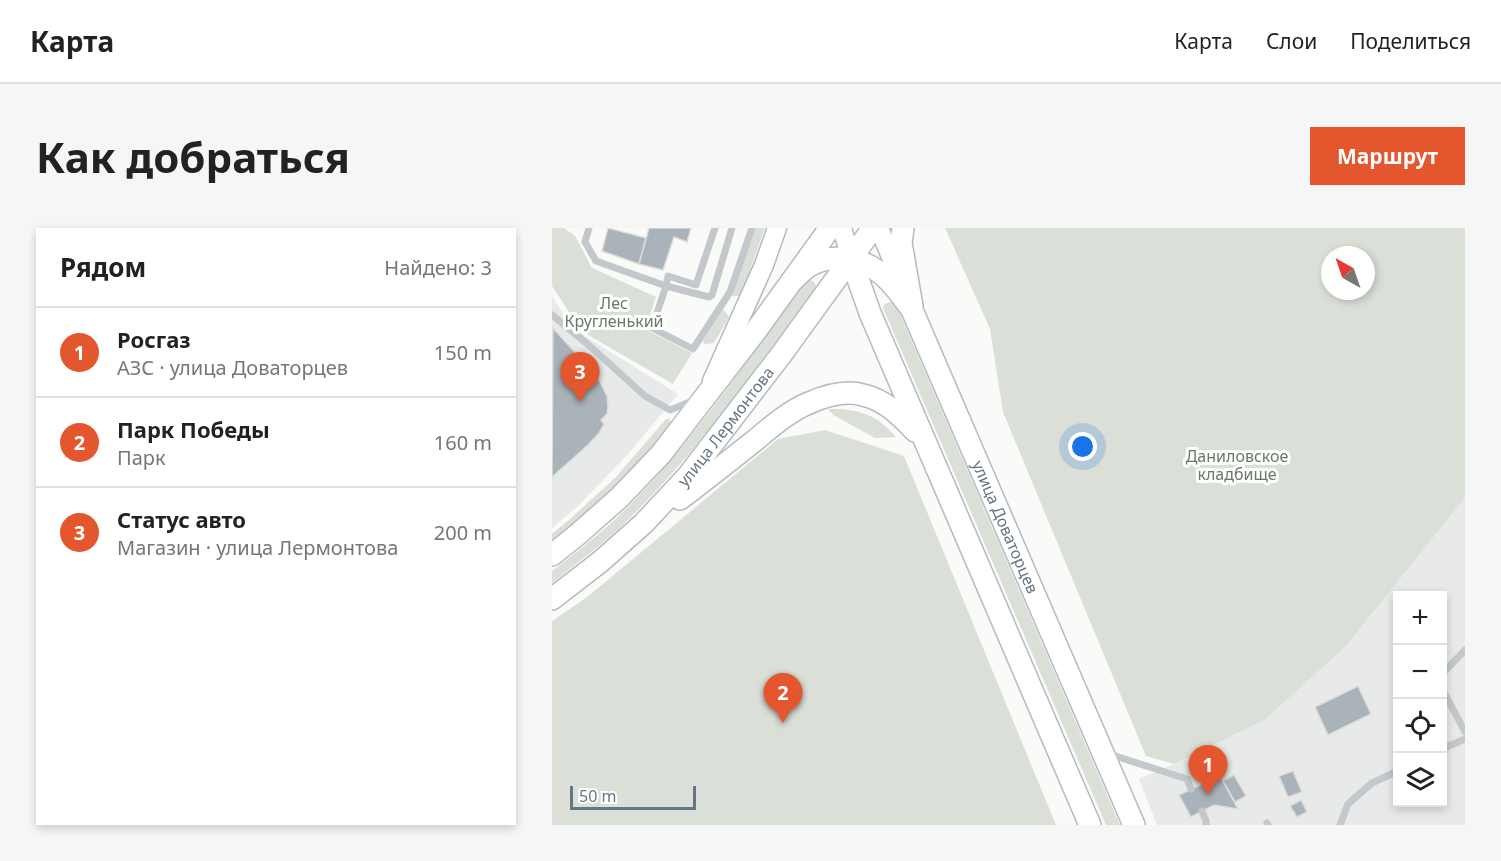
<!DOCTYPE html>
<html lang="ru">
<meta charset="utf-8">
<style>
:root{--surface:#fff;--page:#f6f6f6;--text:#222;--muted:#767676;--line:#e0e0e0;--accent:#e4572e}
body{margin:0;font-family:"Noto Sans",sans-serif;background:var(--page);color:var(--text)}
.controls{position:absolute;right:18px;bottom:18px;display:grid;overflow:hidden;border-radius:0px;box-shadow:0 3px 9px #0003}
.controls button{width:54px;height:54px;display:grid;place-items:center;padding:0;border:0;border-bottom:2px solid var(--line);background:var(--surface);color:var(--text);font:30px sans-serif}
.compass{position:absolute;left:769px;top:18px;width:54px;height:54px;border-radius:50%;background:var(--surface);box-shadow:0 3px 9px #0003;rotate:320deg}
.scale{position:absolute;left:18px;bottom:15px;width:126px;box-sizing:border-box;padding-left:6px;border:3px solid #657683;border-top:0;font-size:16px;line-height:21px;white-space:nowrap;color:#657683;-webkit-text-stroke:4px #fff;paint-order:stroke}
.you{position:absolute;left:531px;top:219px;width:21px;height:21px;margin:-15px;border:4px solid #fff;border-radius:50%;background:#1a73e8;box-shadow:0 0 0 9px #1a73e833}
.badge{display:grid;place-items:center;width:39px;height:39px;border-radius:50%;background:var(--accent);color:#fff;font-size:20px;font-weight:700}
.pin{position:absolute;translate:-50% -50px;filter:drop-shadow(0 2px 3px #0008)}
.pin::after{content:'';position:absolute;top:32px;width:21px;height:18px;background:inherit;clip-path:polygon(0 0,100% 0,50% 100%)}
.list{margin:0;padding:0;list-style:none}
h2{display:flex;justify-content:space-between;align-items:center;height:78px;margin:0;padding:0 24px;font-size:26px}
h2 small{font-size:20px;font-weight:400;color:var(--muted)}
.list li{display:grid;grid-template-columns:39px 1fr auto;gap:18px;align-items:center;box-sizing:border-box;height:90px;padding:0 24px;border-top:2px solid var(--line)}
.list b{display:block;font-size:22px;white-space:nowrap}
.list p{margin:0;font-size:20px;white-space:nowrap;color:var(--muted)}
.list em{font-size:20px;font-style:normal;color:var(--muted)}
.icon{flex:none;width:33px;height:33px;fill:none;stroke:currentColor;stroke-width:2;stroke-linecap:round;stroke-linejoin:round}
.map{position:relative;flex:none;width:913px;height:597px;overflow:hidden;border-radius:0px}
header{display:flex;align-items:center;gap:36px;box-sizing:border-box;height:84px;padding:0 30px;background:var(--surface);border-bottom:2px solid var(--line)}
header strong{font-size:28px}
nav{display:flex;gap:33px;margin-inline-start:auto;font-size:21px}
.intro{display:flex;align-items:center;justify-content:space-between;box-sizing:border-box;height:144px;padding:0 36px}
h1{margin:0;font-size:42px}
.button{padding:15px 27px;border-radius:0px;background:var(--accent);color:#fff;font-size:21px;font-weight:700}
main{display:flex;gap:36px;padding:0 36px}
aside{flex:1;background:var(--surface);border-radius:0px;box-shadow:0 3px 9px #0003}
.map>svg:first-child{display:block}
.built{fill:#e8e9e9;fill-rule:evenodd}
.green{fill:#dadfd7;fill-rule:evenodd}
.building{fill:#aab3b9;stroke:#dcdcda;stroke-width:1.5}
.lines{fill:none;stroke-linecap:round;stroke-linejoin:round}
.secondary-casing{stroke:#b3babf;stroke-width:21}
.primary-casing{stroke:#b5babe;stroke-width:24}
.lane{stroke:#c3c8cc;stroke-width:7}
.secondary{stroke:#fff;stroke-width:18}
.primary{stroke:#fff;stroke-width:21}
.labels{text-anchor:middle;stroke-width:6;stroke-linejoin:round;paint-order:stroke}
.park-label{font-size:16px;fill:#687a64;stroke:#fff}
.street-label{font-size:16px;fill:#657683;stroke:#fff}
</style>
<header>
<strong>Карта</strong>
<nav><a>Карта</a><a>Слои</a><a>Поделиться</a></nav>
</header>
<div class="intro"><h1>Как добраться</h1><a class="button">Маршрут</a></div>
<main>
<aside>
<h2>Рядом<small>Найдено: 3</small></h2>
<ul class="list">
<li><span class="badge">1</span><div><b>Росгаз</b><p>АЗС · улица Доваторцев</p></div><em>150 m</em></li>
<li><span class="badge">2</span><div><b>Парк Победы</b><p>Парк</p></div><em>160 m</em></li>
<li><span class="badge">3</span><div><b>Статус авто</b><p>Магазин · улица Лермонтова</p></div><em>200 m</em></li>
</ul>
</aside>
<div class="map">
<svg width="913" height="597" viewBox="0 0 913 597">
<rect width="100%" height="100%" fill="#fafaf8"/>
<g class="built">
<path d="M0,68l15,24 18,16 93,58 -49,59 -51,53 -26,22z"/>
<path d="M913,270v327h-308l-18,-46 35,-15 92,-45 80,-73zM846,368h44v206h-44z"/>
</g>
<g class="green">
<path d="M0,0h12l11,8 17,32 64,29 -11,32 47,24 -19,31 -85,-49 -11,-11 -25,-38z"/>
<path d="M201,0h12l-24,68h-8l-2,-3z"/>
<path d="M393,0h520v270l-119,148 -80,73 -92,45 -28,-8 -143,-344 -13,-83zM778,27h36v36h-36z"/>
<path d="M254,51h3l6,4 1,4c-57,77 -112,156 -180,225 -25,26 -55,48 -84,71v-12c26,-20 53,-41 77,-65 67,-68 121,-150 177,-227z"/>
<path d="M338,74h5l225,523h-14l-223,-517 2,-4z"/>
<path d="M171,81l6,8 -15,26 -10,1 -1,-3z"/>
<path d="M277,181c30,0 47,5 67,28l-21,1 -40,-22 -6,-5z"/>
<path d="M114,191h3l2,4c-5,10 -13,18 -20,26 -29,35 -64,64 -99,93v-8l18,-15 46,-42z"/>
<path d="M273,202l79,26 152,369h-504v-204l34,-23 192,-159z"/>
</g>
<g class="building">
<path d="M56,0l38,10 -7,26 -37,-13z"/>
<path d="M97,0h42l-4,14 -13,-5 -11,33 -24,-6z"/>
<path d="M1,100l45,50 9,18 1,12 -1,6 -6,6 3,4 -5,9 -11,12 -36,32z"/>
<path d="M806,458l13,28 -43,21 -13,-28z"/>
<path d="M741,543l9,21 -14,5 -9,-21z"/>
<path d="M682,547l12,21 -11,6 -12,-21z"/>
<path d="M668,548l18,33 -24,-4 -23,12 -12,-22z"/>
<path d="M749,572l6,12 -10,5 -7,-11z"/>
</g>
<g class="lines">
<g class="secondary-casing">
<g id="secondary">
<path d="M290,0l9,31"/>
<path d="M327,0l24,58"/>
<path d="M160,153l52,-116 13,-37"/>
</g>
</g>
<g class="primary-casing">
<g id="primary">
<path d="M351,0l-2,15 11,63"/>
<path d="M299,31l19,54 220,512"/>
<path id="s1" d="M240,53c5,-5 11,-11 17,-15 10,-6 20,-8 31,-8 36,2 53,25 72,52l222,515"/>
<path d="M128,271c25,-19 49,-38 73,-57 17,-14 36,-31 56,-39 16,-7 37,-13 54,-8 22,5 37,20 52,36"/>
<path d="M0,327l25,-20 42,-37 42,-44 94,-122 75,-104"/>
<path id="s2" d="M0,371l48,-37 44,-39 43,-46 94,-122 92,-127"/>
</g>
</g>
<g class="lane">
<path d="M37,0l-4,14 11,19 70,25 43,11 3,-2 20,-67"/>
<path d="M163,0l-19,57 -28,-9 -2,10 -14,42 41,21 37,-57 22,-64"/>
<path d="M0,87l39,32 54,49 25,14 25,-10"/>
<path d="M890,446l23,-24"/>
<path d="M890,460l23,44"/>
<path d="M890,521l23,-10"/>
<path d="M557,526l78,25 4,10"/>
<path d="M650,583l4,10v4"/>
<path d="M715,595l1,2"/>
<path d="M788,597l8,-21 24,-21 26,-12"/>
</g>
<use href="#secondary" class="secondary"/>
<use href="#primary" class="primary"/>
</g>
<g class="labels">
<g class="park-label">
<text x="62" y="81">Лес<tspan x="62" dy="18">Кругленький</tspan></text>
<text x="685" y="234">Даниловское<tspan x="685" dy="18">кладбище</tspan></text>
</g>
<g class="street-label">
<text dy="6" stroke="none"><textPath href="#s2" startOffset="246">улица Лермонтова</textPath></text>
<text dy="6" stroke="none"><textPath href="#s1" startOffset="384">улица Доваторцев</textPath></text>
</g>
</g>
</svg>
<div class="controls">
<button>+</button>
<button>−</button>
<button><svg class="icon" aria-label="locate" viewBox="0 0 24 24"><circle cx="12" cy="12" r="6"/><path d="M12 2v4M12 18v4M2 12h4M18 12h4"/></svg></button>
<button><svg class="icon" aria-label="layers" viewBox="0 0 24 24"><path d="M12 4l9 5-9 5-9-5zM3 14l9 5 9-5"/></svg></button>
</div>
<svg class="compass" viewBox="-18 -18 36 36"><path d="M0-13l5 13h-10z" fill="#e53935"/><path d="M0 13l5-13h-10z" fill="#767676"/></svg>
<div class="scale">50 m</div>
<div class="you"></div>
<div class="pin badge" style="left:656px;top:567px">1</div>
<div class="pin badge" style="left:231px;top:495px">2</div>
<div class="pin badge" style="left:28px;top:174px">3</div>
</div>
</main>
